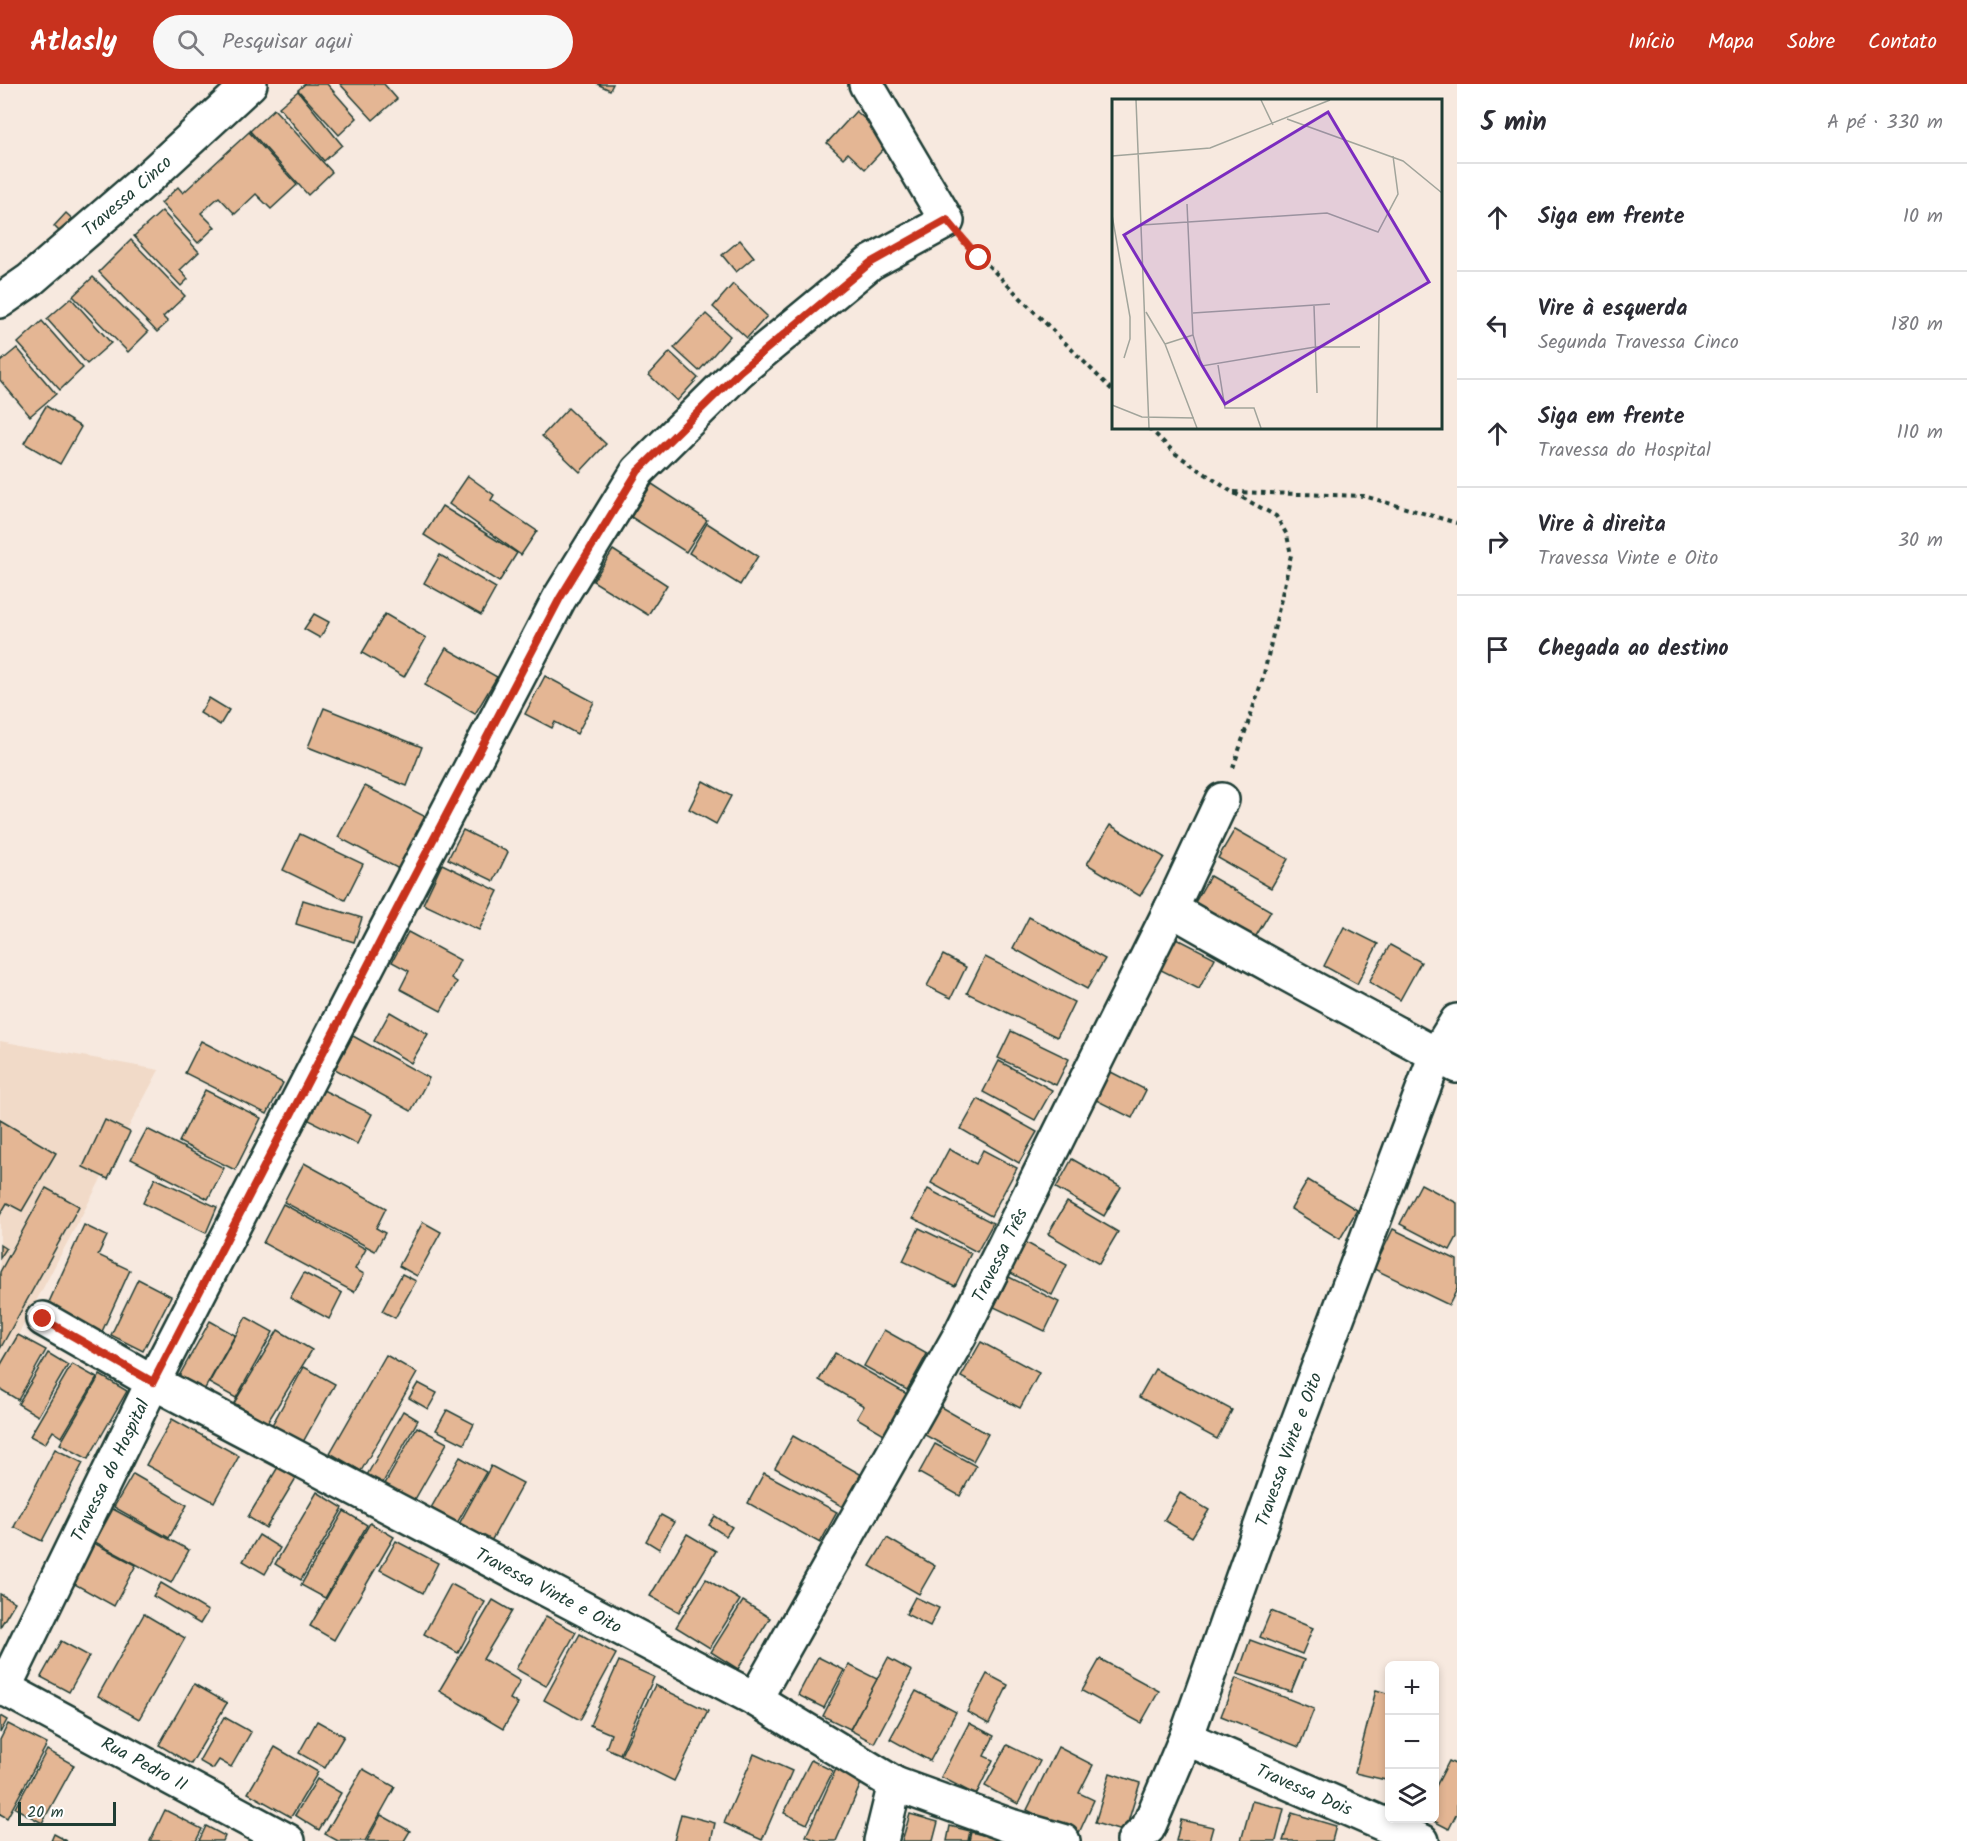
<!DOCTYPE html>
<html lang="pt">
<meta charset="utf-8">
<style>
:root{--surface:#fff;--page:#f7f7f7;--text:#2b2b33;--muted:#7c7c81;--line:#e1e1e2;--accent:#c8321e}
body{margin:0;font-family:Kalam,sans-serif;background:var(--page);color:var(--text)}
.controls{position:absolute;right:18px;bottom:18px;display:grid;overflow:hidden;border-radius:9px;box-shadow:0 3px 9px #0003}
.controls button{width:54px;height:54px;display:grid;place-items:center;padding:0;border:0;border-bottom:2px solid var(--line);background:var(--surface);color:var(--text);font:30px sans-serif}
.scale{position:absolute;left:18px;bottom:15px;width:98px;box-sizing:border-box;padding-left:6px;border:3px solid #1f3d34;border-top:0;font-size:16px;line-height:21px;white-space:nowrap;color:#1f3d34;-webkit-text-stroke:4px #fff;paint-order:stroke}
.stop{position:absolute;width:18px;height:18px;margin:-14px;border:4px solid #c8321e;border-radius:50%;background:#fff}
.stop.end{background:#c8321e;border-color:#fff;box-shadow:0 2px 6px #0008}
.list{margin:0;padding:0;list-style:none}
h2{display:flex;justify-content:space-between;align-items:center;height:78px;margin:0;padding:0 24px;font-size:26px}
h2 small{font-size:20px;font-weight:400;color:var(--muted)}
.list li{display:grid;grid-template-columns:39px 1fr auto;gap:18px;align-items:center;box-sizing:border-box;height:108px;padding:0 24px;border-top:2px solid var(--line)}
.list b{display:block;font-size:22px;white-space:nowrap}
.list p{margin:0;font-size:20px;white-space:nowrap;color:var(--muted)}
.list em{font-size:20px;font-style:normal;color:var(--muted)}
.icon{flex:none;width:33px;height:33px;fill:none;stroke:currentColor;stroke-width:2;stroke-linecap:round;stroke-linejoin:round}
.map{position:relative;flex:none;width:1457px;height:1757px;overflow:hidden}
header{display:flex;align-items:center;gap:36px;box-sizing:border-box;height:84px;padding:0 30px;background:var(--accent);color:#fff}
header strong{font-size:28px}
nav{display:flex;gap:33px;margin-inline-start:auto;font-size:21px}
.search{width:420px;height:54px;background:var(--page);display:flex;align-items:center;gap:15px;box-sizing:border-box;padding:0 21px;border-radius:33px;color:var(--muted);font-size:22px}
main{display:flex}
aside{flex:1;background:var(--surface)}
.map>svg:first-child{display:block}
.built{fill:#f1dac8}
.building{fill:#e4b694;stroke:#1f3d34;stroke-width:1.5}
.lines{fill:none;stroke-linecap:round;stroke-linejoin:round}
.minor-casing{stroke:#1f3d34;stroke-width:38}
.path{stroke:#1f3d34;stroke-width:4;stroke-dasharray:4.5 4.5;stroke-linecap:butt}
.minor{stroke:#fff;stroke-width:33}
.route{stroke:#c8321e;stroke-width:8}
.labels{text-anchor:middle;stroke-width:6;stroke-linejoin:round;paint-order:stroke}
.street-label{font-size:18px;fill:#1f3d34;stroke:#fff}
.inset-road{fill:none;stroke:#a1a49b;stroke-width:1.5}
.view{fill:#7b2cbf;fill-opacity:0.15;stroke:#7b2cbf;stroke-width:3}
.inset-edge{fill:none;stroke:#1f3d34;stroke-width:3}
</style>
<header>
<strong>Atlasly</strong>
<div class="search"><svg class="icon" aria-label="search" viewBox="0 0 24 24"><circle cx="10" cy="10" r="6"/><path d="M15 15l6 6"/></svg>Pesquisar aqui</div>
<nav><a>Início</a><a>Mapa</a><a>Sobre</a><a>Contato</a></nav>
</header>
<main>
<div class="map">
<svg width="1457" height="1757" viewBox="0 0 1457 1757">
<rect width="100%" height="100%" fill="#f7e9df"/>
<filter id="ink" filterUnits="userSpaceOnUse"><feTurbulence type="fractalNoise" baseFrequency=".0167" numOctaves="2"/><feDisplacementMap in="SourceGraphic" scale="12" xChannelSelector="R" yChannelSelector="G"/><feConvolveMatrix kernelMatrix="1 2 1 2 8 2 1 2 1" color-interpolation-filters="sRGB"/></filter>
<g filter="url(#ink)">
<path class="built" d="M0,957l159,29 -159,299z"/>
<g class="building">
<path d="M305,0h22l30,34 -18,17 -41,-45z"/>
<path d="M340,0h44l13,15 -24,21z"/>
<path d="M597,0h16l-3,6z"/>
<path d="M298,7l44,54 -18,16 -45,-54z"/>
<path d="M274,25l58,63 -24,23 -58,-64z"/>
<path d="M856,27l34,31 -25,27 -17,-16 -5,5 -16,-15z"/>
<path d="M249,48l48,53 -26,24 -15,-15 -21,20 -16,-17 -18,16 14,14 -17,16 -37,-40 17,-16 5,6z"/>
<path d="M162,127l37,41 -19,18 8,9 -7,7 -47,-50z"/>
<path d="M66,129l15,14 -13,13 -14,-14z"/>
<path d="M131,156l54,56 -22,21 5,5 -11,10 -58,-60z"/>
<path d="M740,156l14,17 -18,15 -14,-17z"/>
<path d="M93,193l55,55 -20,20 -55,-56z"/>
<path d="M733,200l34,32 -20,22 -34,-31z"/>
<path d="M71,214l40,45 -24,21 -40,-45z"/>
<path d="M706,230l24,22 -31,35 -25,-23z"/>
<path d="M42,237l41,47 -23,22 -42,-47z"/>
<path d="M17,264l39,46 -26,22 -30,-36v-18z"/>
<path d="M670,268l28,26 -21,23 -28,-26z"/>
<path d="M46,322l35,21 -21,37 -36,-21z"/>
<path d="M568,324l38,36 -26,28 -38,-36z"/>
<path d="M468,392l26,19 -3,5 46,31 -16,24 -72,-51z"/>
<path d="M652,400l55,36 -21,32 -55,-35z"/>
<path d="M442,422l75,47 -18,29 -75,-47z"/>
<path d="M707,439l51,33 -18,29 -51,-32z"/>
<path d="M613,466l54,35 -19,30 -55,-34z"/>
<path d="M440,471l56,33 -15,27 -57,-32z"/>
<path d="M314,530l15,8 -9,16 -16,-9z"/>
<path d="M385,530l41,24 -22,39 -42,-24z"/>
<path d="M446,564l51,29 -22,37 -50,-29z"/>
<path d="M545,592l49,26 -17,32 -22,-12 -3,6 -27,-14z"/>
<path d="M209,614l20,12 -9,15 -20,-12z"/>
<path d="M324,624l98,39 -15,39 -99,-39z"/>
<path d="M703,697l28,15 -15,28 -27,-15z"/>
<path d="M365,702l61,31 -27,52 -61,-32z"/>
<path d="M1110,741l54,32 -24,39 -53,-32z"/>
<path d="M1235,745l53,30 -17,29 -53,-30z"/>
<path d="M463,746l45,22 -14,29 -46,-22z"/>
<path d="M300,750l63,30 -18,36 -62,-30z"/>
<path d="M442,780l56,27 -19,39 -56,-26z"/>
<path d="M1210,792l61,35 -18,30 -60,-35z"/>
<path d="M303,816l59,18 -8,24 -58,-18z"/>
<path d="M1029,833l76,42 -18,30 -74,-41z"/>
<path d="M1344,843l34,17 -21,40 -33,-18z"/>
<path d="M408,848l52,28 -9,18 6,4 -16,29 -41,-22 9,-18 -17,-9z"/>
<path d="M1170,851l45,23 -16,31 -46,-23z"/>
<path d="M1390,861l31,17 -21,38 -31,-18z"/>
<path d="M943,871l23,12 -15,31 -24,-12z"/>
<path d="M985,873l89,45 -17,35 -90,-44z"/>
<path d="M390,928l38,22 -17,29 -37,-22z"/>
<path d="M1011,947l58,28 -13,26 -58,-27z"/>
<path d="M353,952l76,42 -18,33 -76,-42z"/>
<path d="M201,957l82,42 -16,31 -82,-41z"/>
<path d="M999,977l53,29 -17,30 -52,-28z"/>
<path d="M1109,987l37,19 -14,28 -38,-19z"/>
<path d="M205,1006l56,28 -26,52 -56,-28z"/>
<path d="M323,1006l49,24 -15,30 -50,-25z"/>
<path d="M978,1015l59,33 -18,31 -58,-34z"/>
<path d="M0,1036l56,33 -34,58 -15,-8 -7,12z"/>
<path d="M105,1036l25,12 -22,47 -25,-12z"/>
<path d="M147,1045l77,39 -16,31 -77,-40z"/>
<path d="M949,1065l27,15 7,-14 34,18 -26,48 -60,-33z"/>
<path d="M1072,1075l49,28 -17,29 -48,-28z"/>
<path d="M304,1079l82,45 -10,20 9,5 -10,18 -91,-49z"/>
<path d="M155,1094l62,29 -11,26 -63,-30z"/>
<path d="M1308,1096l49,30 -17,29 -49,-30z"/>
<path d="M1421,1100l36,19v34l-7,13 -50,-26z"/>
<path d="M46,1104l33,18 -79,143v-77z"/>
<path d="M928,1105l65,34 -16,29 -64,-34z"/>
<path d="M1067,1118l51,30 -19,32 -51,-30z"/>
<path d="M283,1120l83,45 -11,20 9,5 -10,18 -91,-49z"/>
<path d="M423,1138l18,10 -24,44 -18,-10z"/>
<path d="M84,1141l23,11 -9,19 32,15 -30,66 -55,-25z"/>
<path d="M919,1144l52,25 -16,33 -52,-25z"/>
<path d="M1393,1145l64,31v29l-8,16 -75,-36z"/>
<path d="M1025,1158l42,23 -15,30 -43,-23z"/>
<path d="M0,1161l6,4 -6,9z"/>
<path d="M304,1189l38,20 -13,26 -39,-21z"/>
<path d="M402,1190l14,7 -21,37 -13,-7z"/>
<path d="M1009,1193l50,25 -14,29 -51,-24z"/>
<path d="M138,1195l33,17 -28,55 -32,-16z"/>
<path d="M246,1233l27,15 -37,66 -27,-15z"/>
<path d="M210,1237l25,14 -32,57 -25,-14z"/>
<path d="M278,1246l34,20 -45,73 -33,-20z"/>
<path d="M884,1246l43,24 -20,36 -43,-24z"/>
<path d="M18,1251l28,15 -28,50 -18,-11v-23z"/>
<path d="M981,1258l58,31 -19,35 -59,-31z"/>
<path d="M48,1269l20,12 -30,51 -20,-12z"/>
<path d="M835,1269l72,41 -23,40 -27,-16 7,-12 -45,-26z"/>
<path d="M386,1271l31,18 -56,98 -31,-18z"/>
<path d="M72,1280l25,14 -35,59 -9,-6 -8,13 -15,-8z"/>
<path d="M304,1283l31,17 -32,58 -31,-17z"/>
<path d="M1155,1285l77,41 -15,29 -78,-42z"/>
<path d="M100,1291l27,16 -39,68 -28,-15z"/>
<path d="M418,1299l19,10 -9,16 -19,-11z"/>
<path d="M939,1322l49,28 -15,27 -50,-27z"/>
<path d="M447,1326l27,14 -10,20 -28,-14z"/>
<path d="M403,1327l15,9 -37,66 -15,-9z"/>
<path d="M172,1335l67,37 -25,46 -68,-37z"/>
<path d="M417,1343l30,16 -33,58 -29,-17z"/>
<path d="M793,1352l76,43 -19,32 -75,-43z"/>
<path d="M935,1360l41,22 -16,30 -41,-23z"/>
<path d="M55,1365l28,14 -41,78 -28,-14z"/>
<path d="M460,1373l26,15 -29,51 -26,-15z"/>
<path d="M491,1382l32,17 -33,60 -32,-17z"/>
<path d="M278,1383l18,11 -30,50 -18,-11z"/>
<path d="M764,1389l73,39 -17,31 -72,-40z"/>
<path d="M133,1390l54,31 -18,33 -55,-31z"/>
<path d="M317,1408l26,16 -42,72 -26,-16z"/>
<path d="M1180,1409l29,17 -17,27 -28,-17z"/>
<path d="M113,1425l76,41 -18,33 -76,-41z"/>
<path d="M344,1427l23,14 -42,73 -24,-13z"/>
<path d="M661,1431l13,7 -15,27 -13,-8z"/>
<path d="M715,1432l17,11 -6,9 -17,-11z"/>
<path d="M370,1439l24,14 -60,103 -24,-14z"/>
<path d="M687,1450l29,17 -37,61 -29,-16z"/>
<path d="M259,1451l21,13 -15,26 -22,-13z"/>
<path d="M887,1454l48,28 -16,28 -49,-28z"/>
<path d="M396,1457l42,22 -15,30 -43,-23z"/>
<path d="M92,1458l44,23 -22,41 -43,-24z"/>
<path d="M706,1495l34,21 -30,48 -34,-21z"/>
<path d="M161,1499l47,28 -8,13 -47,-28z"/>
<path d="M451,1500l34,18 -27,51 -34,-19z"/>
<path d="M0,1510l15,8 -15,25z"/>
<path d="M915,1513l24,11 -9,18 -24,-12z"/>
<path d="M493,1516l19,11 -29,48 37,22 -10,18 8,5 -15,25 -64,-38z"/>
<path d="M743,1517l27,17 -32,51 -27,-17z"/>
<path d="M1271,1527l42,17 -11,26 -42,-17z"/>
<path d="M144,1530l41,24 -46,81 -41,-23z"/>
<path d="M546,1532l30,16 -30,54 -30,-17z"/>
<path d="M580,1550l36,20 -36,66 -36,-20z"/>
<path d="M1250,1556l54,20 -13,32 -53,-18z"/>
<path d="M61,1557l28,15 -20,36 -28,-15z"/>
<path d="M818,1573l26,13 -20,38 -26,-13z"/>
<path d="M888,1574l24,13 -38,72 -24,-13z"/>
<path d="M1100,1575l59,32 -18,32 -59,-32z"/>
<path d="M619,1577l35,16 -34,77 -14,-6 5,-14 -21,-9z"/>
<path d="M849,1581l28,14 -27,50 -27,-13z"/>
<path d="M987,1590l21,11 -19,39 -22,-12z"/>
<path d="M1236,1594l78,31 -15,38 -78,-31z"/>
<path d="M194,1600l33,19 -36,61 -32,-19z"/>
<path d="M655,1601l53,26 -34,70 -53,-26z"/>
<path d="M1376,1606l14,4v87l-35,-8z"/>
<path d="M916,1607l40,21 -26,49 -40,-22z"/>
<path d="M0,1632l7,4 -7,13z"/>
<path d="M224,1633l27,15 -20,35 -12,-7 -6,9 -14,-8z"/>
<path d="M317,1637l27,15 -19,32 -26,-15z"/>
<path d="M969,1639l25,13 -10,20 9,4 -17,35 -35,-18z"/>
<path d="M8,1640l39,20 -40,74 -7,-4v-74z"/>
<path d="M1007,1661l33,16 -22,43 -33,-18z"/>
<path d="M275,1663l43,25 -27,45 -43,-24z"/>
<path d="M1058,1663l35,18 -14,28 15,7 -16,35 -51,-25z"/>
<path d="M47,1666l27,15 -32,58 -27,-15z"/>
<path d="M754,1670l38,17 -30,69 -38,-17z"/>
<path d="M811,1676l22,11 -26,53 -23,-11z"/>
<path d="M1449,1677l8,4v48l-8,16 -21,-11h6v-28z"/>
<path d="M363,1685l32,18 -30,54h-27l-13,-7z"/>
<path d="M836,1685l26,12 -26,60h-18l-12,-5z"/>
<path d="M1110,1689l30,10 -15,49 -30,-9z"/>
<path d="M317,1695l24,14 -22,37 -24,-15z"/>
<path d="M1252,1717l32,8 -8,32h-35z"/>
<path d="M165,1726l37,19 -6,12h-46z"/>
<path d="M1292,1729l44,13 -4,15h-49z"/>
<path d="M681,1730l34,9 -4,18h-37z"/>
<path d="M910,1730l28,8 -5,19h-31z"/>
<path d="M381,1731l29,16 -6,10h-37z"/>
<path d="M1181,1736l32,7 -4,14h-33z"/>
<path d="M206,1742l19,10 -2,5h-24z"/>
<path d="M950,1742l20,5 -2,10h-21z"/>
<path d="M971,1748l31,8 -1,1h-32z"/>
<path d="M54,1750l13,7h-16z"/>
</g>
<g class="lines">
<g class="minor-casing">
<g id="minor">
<path id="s1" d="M0,217l30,-21 120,-104 100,-92"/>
<path d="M1171,825c94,55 191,105 286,157"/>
<path id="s2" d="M43,1235l110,63 602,317 140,85 116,42 52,15"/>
<path id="s3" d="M0,1602l288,155"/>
<path id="s4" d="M4,1604l149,-306 247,-479 159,-304 79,-128 101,-100 131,-108 77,-42 -81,-137"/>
<path id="s5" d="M755,1615l204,-362 212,-428 51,-109"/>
<path id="s6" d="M1186,1654l236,103"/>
<path d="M881,1757l14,-57"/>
<path id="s7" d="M1134,1757l14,-13 38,-90 107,-303 143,-380 21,-34"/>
</g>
</g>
<g class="path">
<path d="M969,162l145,146"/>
<path d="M1149,344l27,26 56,38 44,24 11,19 4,20 -28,123 -31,93"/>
<path d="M1234,408l130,4 93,27"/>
</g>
<use href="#minor" class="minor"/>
</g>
</g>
<g class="lines" filter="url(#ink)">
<path class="route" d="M43,1235l110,63 247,-479 160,-305 78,-127 102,-100 130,-108 77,-43 32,38"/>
</g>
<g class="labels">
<g class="street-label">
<text dy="6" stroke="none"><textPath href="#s1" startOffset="165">Travessa Cinco</textPath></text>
<text dy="6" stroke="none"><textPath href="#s5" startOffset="507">Travessa Três</textPath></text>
<text dy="6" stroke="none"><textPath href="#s7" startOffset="423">Travessa Vinte e Oito</textPath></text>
<text dy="6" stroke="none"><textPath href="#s4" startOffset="242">Travessa do Hospital</textPath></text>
<text dy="6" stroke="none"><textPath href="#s2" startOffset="574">Travessa Vinte e Oito</textPath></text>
<text dy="6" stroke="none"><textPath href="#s3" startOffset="164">Rua Pedro II</textPath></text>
<text dy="6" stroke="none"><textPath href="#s6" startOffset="129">Travessa Dois</textPath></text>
</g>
</g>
<g transform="translate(1112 15)">
<rect width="330" height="330" fill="#f7e9df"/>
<path class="inset-road" d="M24,1l13,328M149,1l12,25M175,20l116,42 39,32M0,57l98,-8 120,-48M75,105l6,131 9,31 113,-19h45M0,116l18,102v22l-6,19M30,126l185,-12 51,19 20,-38 -5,-38M202,207l3,87M34,213l19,32 32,84M81,214l137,-9M53,245l28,-9M106,266l7,43h29l7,20M0,306l30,12 52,1M265,329l2,-114"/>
<path class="view" d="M216,13l101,170 -204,122 -101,-169z"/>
<rect width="330" height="330" class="inset-edge"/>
</g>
</svg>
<div class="controls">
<button>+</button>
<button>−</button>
<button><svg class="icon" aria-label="layers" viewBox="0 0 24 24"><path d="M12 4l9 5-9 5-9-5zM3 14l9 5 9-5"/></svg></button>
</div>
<div class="scale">20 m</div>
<div class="stop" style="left:979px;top:174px"></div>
<div class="stop end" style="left:43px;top:1235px"></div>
</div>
<aside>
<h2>5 min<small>A pé · 330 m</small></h2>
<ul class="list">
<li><svg class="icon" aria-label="ahead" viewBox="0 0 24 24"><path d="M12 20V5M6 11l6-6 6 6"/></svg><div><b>Siga em frente</b></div><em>10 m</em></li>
<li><svg class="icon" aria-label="left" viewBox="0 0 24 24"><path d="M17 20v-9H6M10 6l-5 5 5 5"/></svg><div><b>Vire à esquerda</b><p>Segunda Travessa Cinco</p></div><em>180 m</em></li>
<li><svg class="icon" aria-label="ahead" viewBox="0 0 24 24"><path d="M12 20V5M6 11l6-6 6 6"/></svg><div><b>Siga em frente</b><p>Travessa do Hospital</p></div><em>110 m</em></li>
<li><svg class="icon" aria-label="right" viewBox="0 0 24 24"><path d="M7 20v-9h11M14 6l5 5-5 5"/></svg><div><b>Vire à direita</b><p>Travessa Vinte e Oito</p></div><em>30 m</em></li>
<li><svg class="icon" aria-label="arrive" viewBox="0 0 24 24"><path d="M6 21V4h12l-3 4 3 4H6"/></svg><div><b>Chegada ao destino</b></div></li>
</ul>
</aside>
</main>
